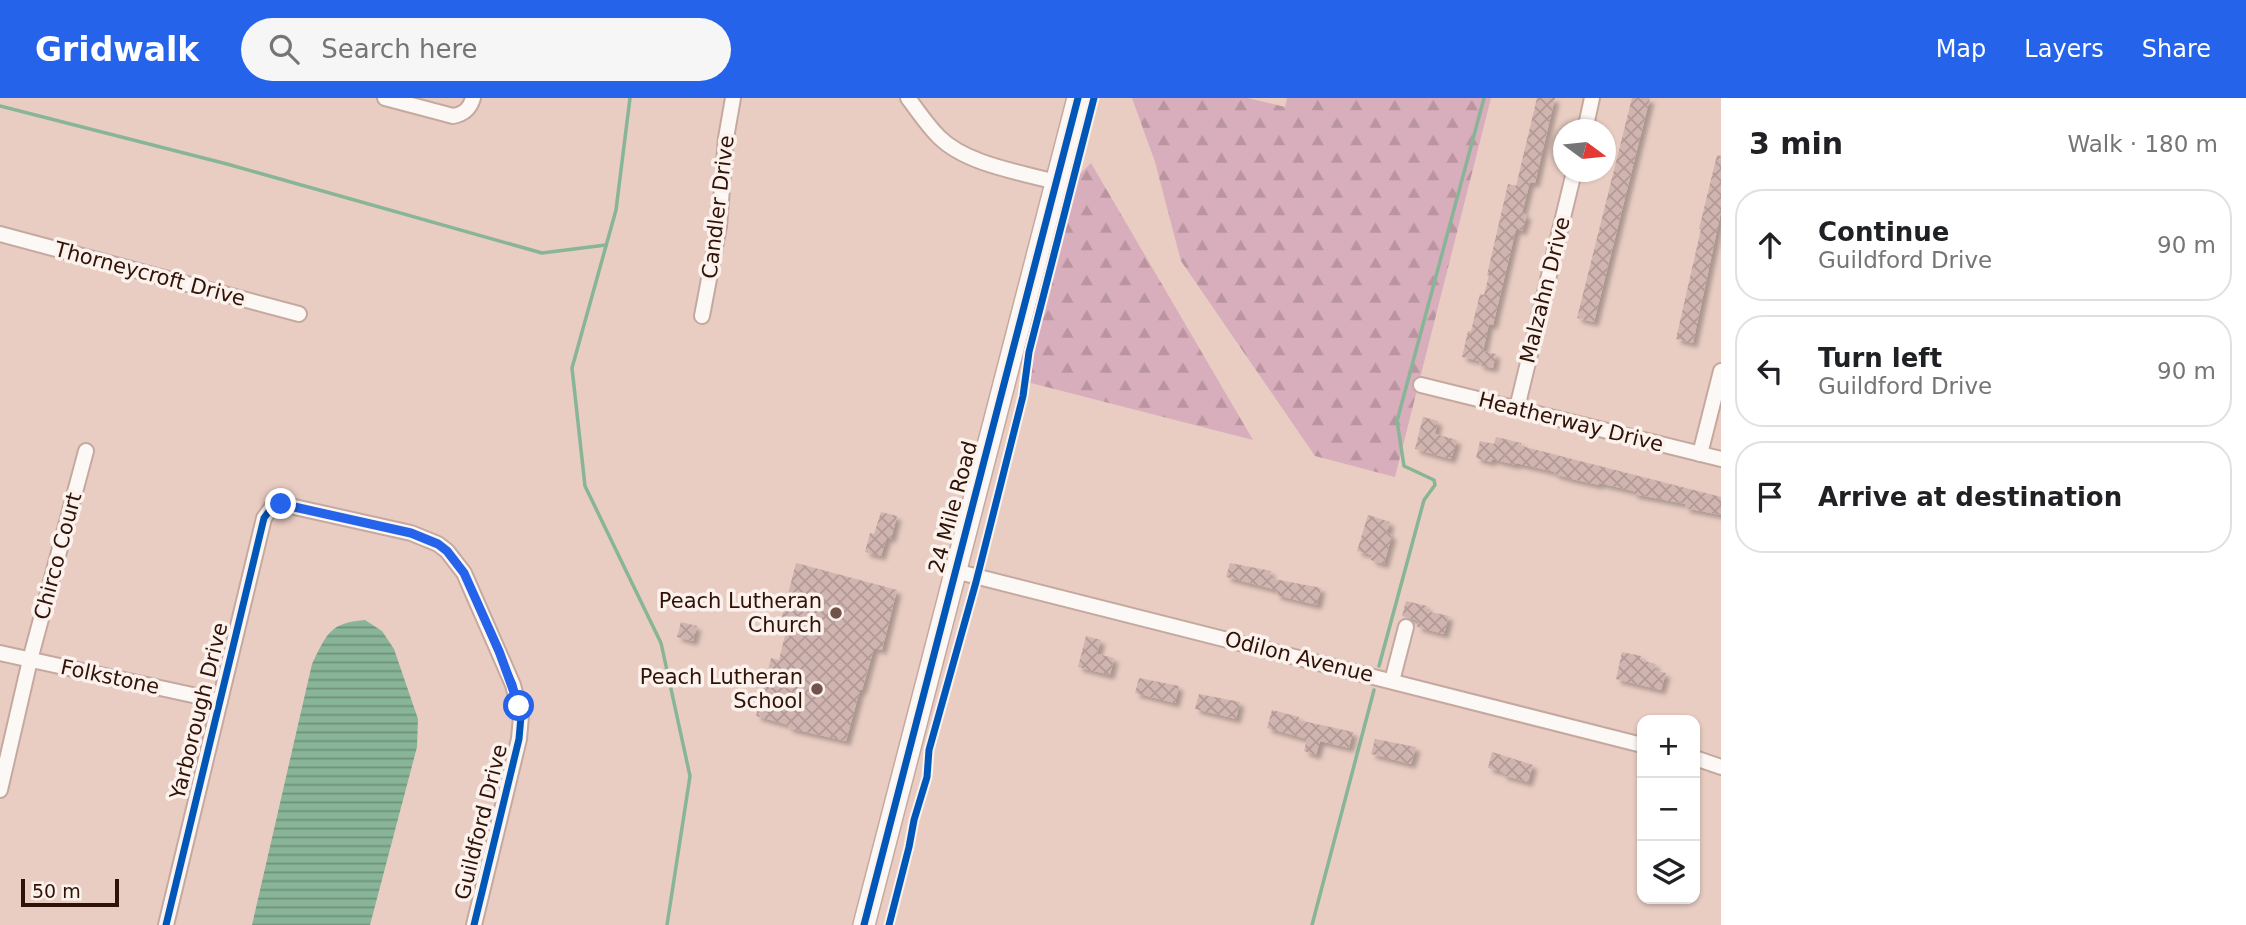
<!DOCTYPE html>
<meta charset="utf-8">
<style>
:root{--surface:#fff;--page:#f6f6f6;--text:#202124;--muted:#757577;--line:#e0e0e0;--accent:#2563eb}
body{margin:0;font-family:"DejaVu Sans",sans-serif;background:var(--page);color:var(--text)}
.controls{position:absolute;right:21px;bottom:21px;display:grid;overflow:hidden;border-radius:14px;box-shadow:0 2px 5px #0004}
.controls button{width:63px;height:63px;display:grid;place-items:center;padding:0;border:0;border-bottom:2px solid var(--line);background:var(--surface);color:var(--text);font:35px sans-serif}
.compass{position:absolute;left:1553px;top:21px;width:63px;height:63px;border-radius:50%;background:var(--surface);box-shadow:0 2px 5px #0004;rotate:105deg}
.scale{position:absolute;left:21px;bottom:18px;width:98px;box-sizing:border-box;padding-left:7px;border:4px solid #311207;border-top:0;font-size:19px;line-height:24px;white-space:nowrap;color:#311207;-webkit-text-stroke:5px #fbf2ee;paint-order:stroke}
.stop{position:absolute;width:21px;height:21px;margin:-16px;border:5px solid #2563eb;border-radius:50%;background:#fff}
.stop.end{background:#2563eb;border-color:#fff;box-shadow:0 2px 7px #0008}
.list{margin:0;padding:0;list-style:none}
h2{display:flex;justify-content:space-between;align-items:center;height:91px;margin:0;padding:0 28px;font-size:30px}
h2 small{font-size:23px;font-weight:400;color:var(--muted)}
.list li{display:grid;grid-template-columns:46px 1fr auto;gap:21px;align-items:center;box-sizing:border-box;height:112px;margin:0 14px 14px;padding:0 14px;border:2px solid var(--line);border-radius:28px}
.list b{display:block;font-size:26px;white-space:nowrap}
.list p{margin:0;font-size:23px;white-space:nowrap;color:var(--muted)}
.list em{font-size:23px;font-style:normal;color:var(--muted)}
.icon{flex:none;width:38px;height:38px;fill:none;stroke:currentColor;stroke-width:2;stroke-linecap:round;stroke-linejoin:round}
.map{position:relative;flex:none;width:1721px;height:827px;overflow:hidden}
header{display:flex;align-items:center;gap:42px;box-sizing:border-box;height:98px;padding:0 35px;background:var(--accent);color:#fff}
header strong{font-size:33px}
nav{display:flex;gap:38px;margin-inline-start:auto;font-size:24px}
.search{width:490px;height:63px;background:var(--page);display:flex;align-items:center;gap:18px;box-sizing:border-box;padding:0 24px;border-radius:38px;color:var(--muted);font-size:26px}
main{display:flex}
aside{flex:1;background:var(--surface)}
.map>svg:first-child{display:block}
.forest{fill:url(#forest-firs)}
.water{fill:url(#water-rules)}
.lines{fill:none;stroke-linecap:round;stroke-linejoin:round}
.stream{stroke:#88b498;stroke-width:3.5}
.building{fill:url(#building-cross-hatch);filter:url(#shadow)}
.street-casing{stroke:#c5a99f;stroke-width:18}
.secondary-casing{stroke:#c5a99f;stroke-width:24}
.street{stroke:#fcf8f6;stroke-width:14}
.secondary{stroke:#fcf8f6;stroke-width:21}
.cycleway-casing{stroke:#fbf2ee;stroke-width:11}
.cycleway{stroke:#0057b8;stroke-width:7}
.route{stroke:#2563eb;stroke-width:9}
.poi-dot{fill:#715349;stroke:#fbf2ee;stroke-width:2.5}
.labels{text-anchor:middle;stroke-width:7;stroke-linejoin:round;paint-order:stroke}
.street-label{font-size:21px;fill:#311207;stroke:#fbf2ee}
.poi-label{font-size:21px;fill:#311207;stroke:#fbf2ee;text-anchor:end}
</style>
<header>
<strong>Gridwalk</strong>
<div class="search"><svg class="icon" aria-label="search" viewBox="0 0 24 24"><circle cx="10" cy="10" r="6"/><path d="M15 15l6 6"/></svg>Search here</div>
<nav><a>Map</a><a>Layers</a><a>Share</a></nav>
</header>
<main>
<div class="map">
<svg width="1721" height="827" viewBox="0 0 1721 827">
<defs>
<pattern id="forest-firs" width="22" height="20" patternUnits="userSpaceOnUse" patternTransform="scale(1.75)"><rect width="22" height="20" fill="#d8aebc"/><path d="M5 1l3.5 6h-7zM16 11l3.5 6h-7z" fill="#ba95a0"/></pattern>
<pattern id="water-rules" width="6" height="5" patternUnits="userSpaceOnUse" patternTransform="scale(1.75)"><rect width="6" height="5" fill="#88b498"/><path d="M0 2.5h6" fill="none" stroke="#70917a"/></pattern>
<pattern id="building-cross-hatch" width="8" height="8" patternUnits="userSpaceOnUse" patternTransform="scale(1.75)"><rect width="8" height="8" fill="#d0b4b0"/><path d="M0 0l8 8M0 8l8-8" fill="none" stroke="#b39a96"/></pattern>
<filter id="shadow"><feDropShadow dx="4.5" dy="4.5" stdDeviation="2" flood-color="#0004"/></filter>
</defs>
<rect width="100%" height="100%" fill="#e9cdc3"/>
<g class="forest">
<path d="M1132,0h116l37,9 2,-9h204l-96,379 -80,-21 -134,-195 -26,-99z"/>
<path d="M1091,65l162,277 -226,-58 48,-203z"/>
</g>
<path class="water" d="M365,522l17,11 12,18 24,70 -1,28 -47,178h-118l60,-261c15,-30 17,-41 53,-44z"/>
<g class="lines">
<g class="stream">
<path d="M630,0l-14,112 -44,158 13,118 76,157 29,133 -23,149"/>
<path d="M0,8l227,58 315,89 64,-8"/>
<path d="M1379,568l45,-166 11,-15 -1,-5 -30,-14 -7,-45 87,-323"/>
<path d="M1312,827l62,-235"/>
</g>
</g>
<g class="building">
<path d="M1537,0h18l-20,85 -5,-1 -8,31 5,2 -5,16 -6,-2 -23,96 -4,-1 -6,27 13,3 -3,14 -14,-3 1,-4 -18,-4 6,-26h3l9,-37 4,1 5,-20h-2l21,-91 8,2z"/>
<path d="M1632,0h18l-56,224 -17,-4z"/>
<path d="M1717,57l4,1v56l-28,131 -17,-4 25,-110h-2z"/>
<path d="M1423,319l15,4 -3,13 22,6 -6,19 -36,-10z"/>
<path d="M1496,339l25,6v3l200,51v18l-36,-7 1,-4 -53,-10 1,-3 -35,-8v2l-27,-6 -18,-5 1,-2 -39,-9v2l-24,-6 -1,3 -15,-4 4,-17 14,3z"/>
<path d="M881,414l16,4 -6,23 -4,-2 -6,19 -16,-4 5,-19 4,1z"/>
<path d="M1368,417l22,7 -3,11 5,2 -8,29 -13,-4 1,-5 -15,-4z"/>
<path d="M796,465l101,27 -15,60 -8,-2 -12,42h-2l-14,51 -58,-13 1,-3 -33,-9 15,-58 8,2 9,-37 -7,-2z"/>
<path d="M1230,465l41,8 -2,7 52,10 -4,17 -41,-10 1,-5 -51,-13z"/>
<path d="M1406,503l21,5 -1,5 23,5 -5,18 -27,-7 2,-6 -17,-5z"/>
<path d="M681,524l16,4 -4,15 -16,-4z"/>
<path d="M1086,538l15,4 -4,14 17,4 -4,17 -32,-8z"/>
<path d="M1622,554l19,4 -1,4 16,4 -2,6 12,3 -5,17 -45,-11z"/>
<path d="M1139,580l40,8 -4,17 -40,-10z"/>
<path d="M1199,596l41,8 -4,17 -41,-10z"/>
<path d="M1272,612l27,7 -1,3 55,12 -4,16 -29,-7 -4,14 -12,-4 3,-12 -40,-11z"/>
<path d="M1375,641l41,8 -5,17 -40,-10z"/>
<path d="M1492,654l41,13 -5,17 -26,-7 1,-3 -15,-4z"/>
</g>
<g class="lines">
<g class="street-casing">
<g id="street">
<path d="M385,0l68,18c11,-2 17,-7 20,-18"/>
<path d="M908,0c10,13 19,27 31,39 27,27 80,35 117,45"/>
<path d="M1585,32l7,-32"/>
<path d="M0,136l299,80"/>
<path d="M702,218l17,-90 7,-88 7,-40"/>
<path d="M1421,287l300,74"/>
<path d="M1517,310l57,-236"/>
<path d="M1700,356l21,-83"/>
<path d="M955,473l687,174"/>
<path d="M0,555l220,48"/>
<path d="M1392,583l14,-54"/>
<path d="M1695,660l26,9"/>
<path d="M0,692l30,-130 56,-209"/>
<path d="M166,827l98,-407 8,-11 9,-3 130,29 27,11 9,7 17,22 49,112 8,31 -2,23 -45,186"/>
</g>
</g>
<g class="secondary-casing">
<path id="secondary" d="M864,827l214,-827"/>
</g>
<use href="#street" class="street"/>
<use href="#secondary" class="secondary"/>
<g class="cycleway-casing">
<g id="cycleway">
<path d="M166,827l98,-407 8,-11 9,-3 130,29 27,11 9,7 17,22 49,112 8,31 -2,23 -45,186"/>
<path d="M864,827l214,-827"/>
<path d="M889,827l20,-78 5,-27 13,-43 2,-27 47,-168 47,-186 6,-44 65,-254"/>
</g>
</g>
<use href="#cycleway" class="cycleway"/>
</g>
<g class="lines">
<path class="route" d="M281,406l130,29 27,11 9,7 17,22 35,78 20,55"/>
</g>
<g class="poi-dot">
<circle cx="836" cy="515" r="7"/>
<circle cx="817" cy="591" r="7"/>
</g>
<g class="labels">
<g class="street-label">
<text transform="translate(718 109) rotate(-83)" y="7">Candler Drive</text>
<text transform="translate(150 176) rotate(15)" y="7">Thorneycroft Drive</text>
<text transform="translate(1545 192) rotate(-76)" y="7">Malzahn Drive</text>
<text transform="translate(1571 324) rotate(14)" y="7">Heatherway Drive</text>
<text transform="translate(953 409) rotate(-75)" y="7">24 Mile Road</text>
<text transform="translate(58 458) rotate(-75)" y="7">Chirco Court</text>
<text transform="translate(1299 559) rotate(14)" y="7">Odilon Avenue</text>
<text transform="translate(110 579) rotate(12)" y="7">Folkstone</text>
<text transform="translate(199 613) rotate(-76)" y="7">Yarborough Drive</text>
<text transform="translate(481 724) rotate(-76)" y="7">Guildford Drive</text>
</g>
<g class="poi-label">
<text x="822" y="510">Peach Lutheran<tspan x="822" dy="24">Church</tspan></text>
<text x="803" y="586">Peach Lutheran<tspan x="803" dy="24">School</tspan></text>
</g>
</g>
</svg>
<div class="controls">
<button>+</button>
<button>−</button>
<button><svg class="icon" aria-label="layers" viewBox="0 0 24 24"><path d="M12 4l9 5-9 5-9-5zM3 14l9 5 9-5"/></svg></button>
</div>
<svg class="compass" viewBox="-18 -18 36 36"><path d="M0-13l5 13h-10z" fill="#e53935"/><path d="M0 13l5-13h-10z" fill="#757577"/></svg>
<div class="scale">50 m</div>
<div class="stop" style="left:519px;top:608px"></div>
<div class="stop end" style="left:281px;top:406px"></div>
</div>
<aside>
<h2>3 min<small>Walk · 180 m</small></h2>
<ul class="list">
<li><svg class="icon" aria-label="ahead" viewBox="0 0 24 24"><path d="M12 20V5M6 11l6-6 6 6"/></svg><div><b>Continue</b><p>Guildford Drive</p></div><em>90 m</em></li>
<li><svg class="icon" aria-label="left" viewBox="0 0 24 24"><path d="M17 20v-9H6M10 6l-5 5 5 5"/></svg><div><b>Turn left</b><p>Guildford Drive</p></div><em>90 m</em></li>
<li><svg class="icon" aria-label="arrive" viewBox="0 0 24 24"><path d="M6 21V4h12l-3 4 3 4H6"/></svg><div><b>Arrive at destination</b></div></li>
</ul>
</aside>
</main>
